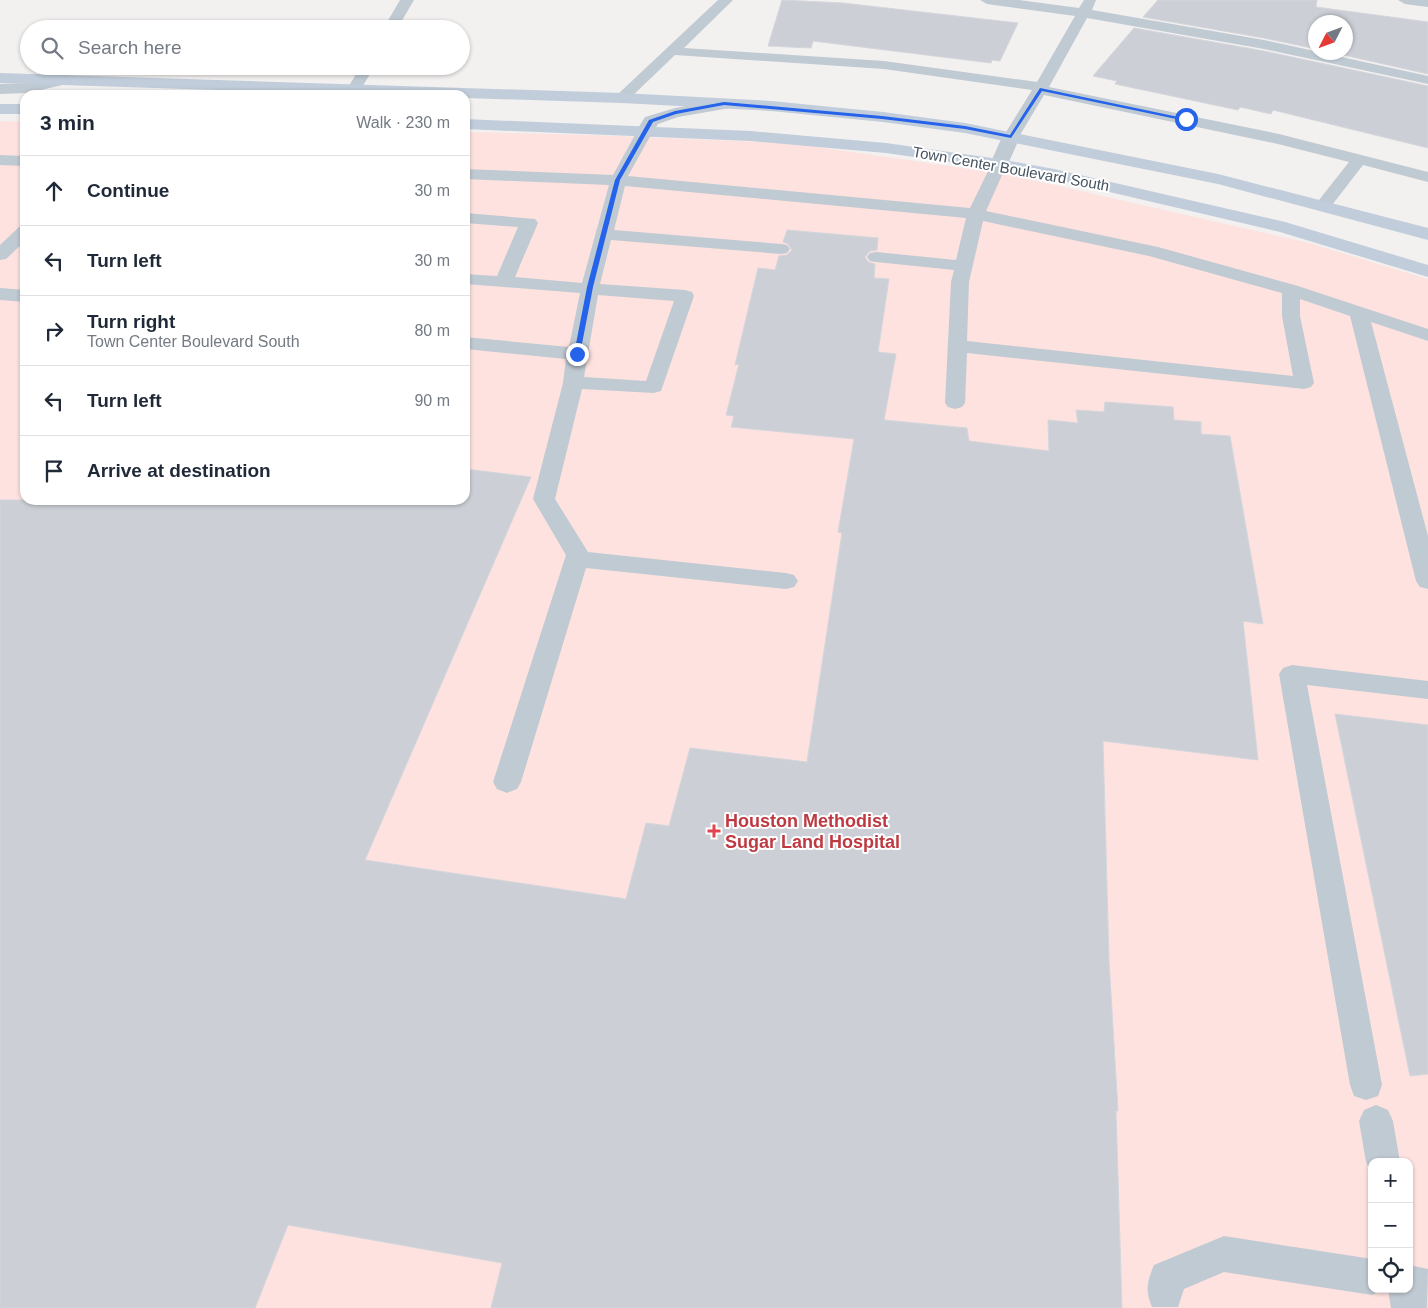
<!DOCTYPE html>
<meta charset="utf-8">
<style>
:root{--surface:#fff;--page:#f2f2f3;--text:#1f2937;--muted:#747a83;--line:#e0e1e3}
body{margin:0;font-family:Arial,sans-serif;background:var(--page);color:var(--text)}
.controls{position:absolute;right:15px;bottom:15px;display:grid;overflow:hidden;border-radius:10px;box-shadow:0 1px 4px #0004}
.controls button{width:45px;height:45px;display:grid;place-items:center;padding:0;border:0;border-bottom:1px solid var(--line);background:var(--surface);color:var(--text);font:25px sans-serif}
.compass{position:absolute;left:1308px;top:15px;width:45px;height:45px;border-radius:50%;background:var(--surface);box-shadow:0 1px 4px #0004;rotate:228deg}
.stop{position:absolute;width:15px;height:15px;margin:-11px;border:4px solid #2563eb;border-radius:50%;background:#fff}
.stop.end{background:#2563eb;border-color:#fff;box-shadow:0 1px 5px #0008}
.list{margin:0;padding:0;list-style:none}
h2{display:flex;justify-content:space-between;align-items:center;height:65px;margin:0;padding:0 20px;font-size:21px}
h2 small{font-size:16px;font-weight:400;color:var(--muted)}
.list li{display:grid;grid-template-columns:32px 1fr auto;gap:15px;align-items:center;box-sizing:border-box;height:70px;padding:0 20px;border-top:1px solid var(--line)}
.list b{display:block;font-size:19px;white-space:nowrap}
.list p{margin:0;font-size:16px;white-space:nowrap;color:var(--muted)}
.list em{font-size:16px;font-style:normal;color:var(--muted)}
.icon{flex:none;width:28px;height:28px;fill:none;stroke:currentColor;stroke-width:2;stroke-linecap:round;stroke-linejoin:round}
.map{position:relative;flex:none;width:1428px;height:1308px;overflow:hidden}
.search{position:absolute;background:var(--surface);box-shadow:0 1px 4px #0004;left:20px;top:20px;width:450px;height:55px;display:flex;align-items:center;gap:12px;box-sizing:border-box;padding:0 18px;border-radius:28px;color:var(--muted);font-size:19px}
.panel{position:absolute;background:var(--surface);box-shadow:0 1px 4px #0004;left:20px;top:90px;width:450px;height:415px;border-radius:15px}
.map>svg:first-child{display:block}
.medical{fill:#fde2df;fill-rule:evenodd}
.building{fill:#cccfd6;stroke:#d4d6dc}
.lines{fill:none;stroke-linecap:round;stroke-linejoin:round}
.lane{fill:#c0cad3;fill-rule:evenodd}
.street{fill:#c0cad3;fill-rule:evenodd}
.secondary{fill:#c1cdda;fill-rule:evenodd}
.route{fill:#2563eb}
.health-dot{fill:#e0444e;stroke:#fff;stroke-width:2}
.labels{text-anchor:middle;stroke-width:4;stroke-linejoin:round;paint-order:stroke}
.far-street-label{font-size:15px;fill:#465360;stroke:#fff}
.health-label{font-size:18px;font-weight:bold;fill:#be3a42;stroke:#fff;text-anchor:start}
</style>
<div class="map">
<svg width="1428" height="1308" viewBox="0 0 1428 1308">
<rect width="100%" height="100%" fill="#f3f0f0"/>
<path class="medical" d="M0,121L25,122V500H465V132L591,135L790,143L1010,175L1309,243L1428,279V1308H0ZM1372,1162H1409V1289H1372Z"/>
<path class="building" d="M782,0L843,3L1018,23L1000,61L992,60L991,63L813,41L811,48L768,46Z
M1158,0H1317L1316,7L1428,22V74L1330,52H1346V22H1316V49L1264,38L1143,17Z
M1134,28L1264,51L1428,86V148L1273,110L1271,114L1240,107L1238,110L1115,84L1117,81L1093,76Z
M787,230L878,238L877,250L870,251L865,257L868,262L875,264L874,278L889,279L878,352L896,354L884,420L967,428L969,441L1049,451L1048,420L1078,423L1076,410L1104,412L1105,402L1173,407L1174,420L1201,422V434L1230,436L1263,624L1243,621L1258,760L1103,741L1109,960L1118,1111H1116L1122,1308H491L502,1263L288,1225L255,1308H0V500H465V469L531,477L365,860L626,899L646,823L669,826L690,748L807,762L842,533L838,532L854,439L731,427L734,416L726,415L739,364L735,365L758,268L775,270L779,256L787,255L792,250L788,244L783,242Z
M1335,714L1428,725V1074L1410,1076Z"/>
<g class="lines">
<path class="lane" d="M400,0H414L397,29H383Z
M718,0H733L684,48L884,61L1037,82L1075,16L987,4L980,0H1019L1079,8L1084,0H1096L1092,10L1264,40L1428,76V84L1264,49L1087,18L1049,87L1279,134L1428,172V182L1363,165L1329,209H1317L1315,205L1349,162L1278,144L1044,95L1017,140H1005L1003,137L1032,90L884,69L675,55L627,101H617L615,98L617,95Z
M1398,0H1428V7L1405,4Z
M361,66H375L359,92H349L347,89Z
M644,128L650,130L652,133L628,176L970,208L993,161H1005L1007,164L986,211L1158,247L1298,286L1428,329V341L1371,322L1428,536V589L1420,587L1416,581L1350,316L1300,299V316L1314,383L1311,387L1304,389L967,353L965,403L962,407L955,409L948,407L945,403L951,282L954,270L876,262L870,261L867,257L870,253L876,252L956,260L966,218L625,186L614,230L781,244L787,245L790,249L787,253L781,254L611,240L600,284L685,290L692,292L694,296L661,391L654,393L582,389L555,499L588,552L786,573L794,575L798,581L794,587L786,589L586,568L521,782L517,789L507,793L497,789L493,782L566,555L533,499L563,383L566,359L465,349V337L569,347L580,293L465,284V274L497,276L518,227L465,223V213L535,219L538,223L515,277L582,283L609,185L465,179V169L613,175L636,133L638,130ZM983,221L1149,256L1282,293V316L1293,376L967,341L969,282ZM598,295L674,301L646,381L584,377Z
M0,155L25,156V166L0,165Z
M25,226V241L6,259L0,260V245L19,227Z
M0,288L25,290V302L0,300Z
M1292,665L1428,681V699L1307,685L1382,1085L1378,1096L1366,1100L1354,1096L1350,1085L1279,674L1283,668Z
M1376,1105L1388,1110L1393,1121L1400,1162H1372V1174L1366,1162L1359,1121L1364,1110Z
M1224,1236L1372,1259V1289H1385L1372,1295L1224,1272L1184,1289L1178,1307H1152C1145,1290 1147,1282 1154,1265Z
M1409,1265L1428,1269L1427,1308H1391L1388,1289H1409Z"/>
<path class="street" d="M65,75L71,77L73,80L71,83L28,93L0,94V84L28,83Z
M724,99L730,100L732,104L730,108L678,117L658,124L650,137L644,138L638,137L635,133L645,117L675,108Z
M1011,132L1017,133L1020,137L1008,164L1005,168L999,169L993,168L990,164L1002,137L1005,133Z"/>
<path class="secondary" d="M0,73L622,93L771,101L883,112L965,123L1218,174L1428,228V240L1218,184L965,133L883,122L771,111L622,103L465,98V95H376L0,83Z
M0,104H25V114H0Z
M465,119L751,131L886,143L999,159L1054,169L1285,222L1428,265V277L1280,232L1054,179L999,169L886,153L751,141L465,129Z"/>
</g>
<path class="route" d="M1040,88L1188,119L1186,121L1042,91L1011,138L965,129L882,119L724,105L676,114L653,122L620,180L593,287L580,354L577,356L574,354L587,287L615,180L649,120L675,111L724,102L882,116L965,126L1010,135Z"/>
<path class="health-dot" d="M711.5 823.5h5v5h5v5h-5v5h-5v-5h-5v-5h5z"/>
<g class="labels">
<g class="far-street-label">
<text transform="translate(1011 169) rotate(10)" y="5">Town Center Boulevard South</text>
</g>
<g class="health-label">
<text x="725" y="827">Houston Methodist<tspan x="725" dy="21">Sugar Land Hospital</tspan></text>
</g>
</g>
</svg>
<div class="controls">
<button>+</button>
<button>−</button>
<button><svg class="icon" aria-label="locate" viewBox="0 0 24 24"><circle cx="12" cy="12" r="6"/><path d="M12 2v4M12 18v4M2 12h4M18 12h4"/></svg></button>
</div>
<svg class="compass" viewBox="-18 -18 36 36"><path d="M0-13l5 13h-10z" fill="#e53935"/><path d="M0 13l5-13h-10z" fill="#747a83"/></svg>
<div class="stop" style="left:1186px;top:119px"></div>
<div class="stop end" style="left:577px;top:354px"></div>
<div class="search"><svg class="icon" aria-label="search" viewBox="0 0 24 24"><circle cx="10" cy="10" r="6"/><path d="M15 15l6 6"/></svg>Search here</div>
<section class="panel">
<h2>3 min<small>Walk · 230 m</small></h2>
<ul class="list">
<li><svg class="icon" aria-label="ahead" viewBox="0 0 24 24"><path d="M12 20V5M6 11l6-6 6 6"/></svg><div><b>Continue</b></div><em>30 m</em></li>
<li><svg class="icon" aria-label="left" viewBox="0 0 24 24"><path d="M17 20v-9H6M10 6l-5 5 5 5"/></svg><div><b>Turn left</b></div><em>30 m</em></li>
<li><svg class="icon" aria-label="right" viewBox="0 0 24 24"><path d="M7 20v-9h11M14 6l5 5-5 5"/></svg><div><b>Turn right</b><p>Town Center Boulevard South</p></div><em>80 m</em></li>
<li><svg class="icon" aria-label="left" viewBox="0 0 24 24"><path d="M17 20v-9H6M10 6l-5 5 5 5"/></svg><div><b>Turn left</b></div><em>90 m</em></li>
<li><svg class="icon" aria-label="arrive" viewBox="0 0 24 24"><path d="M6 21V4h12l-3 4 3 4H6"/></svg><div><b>Arrive at destination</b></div></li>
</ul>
</section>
</div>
